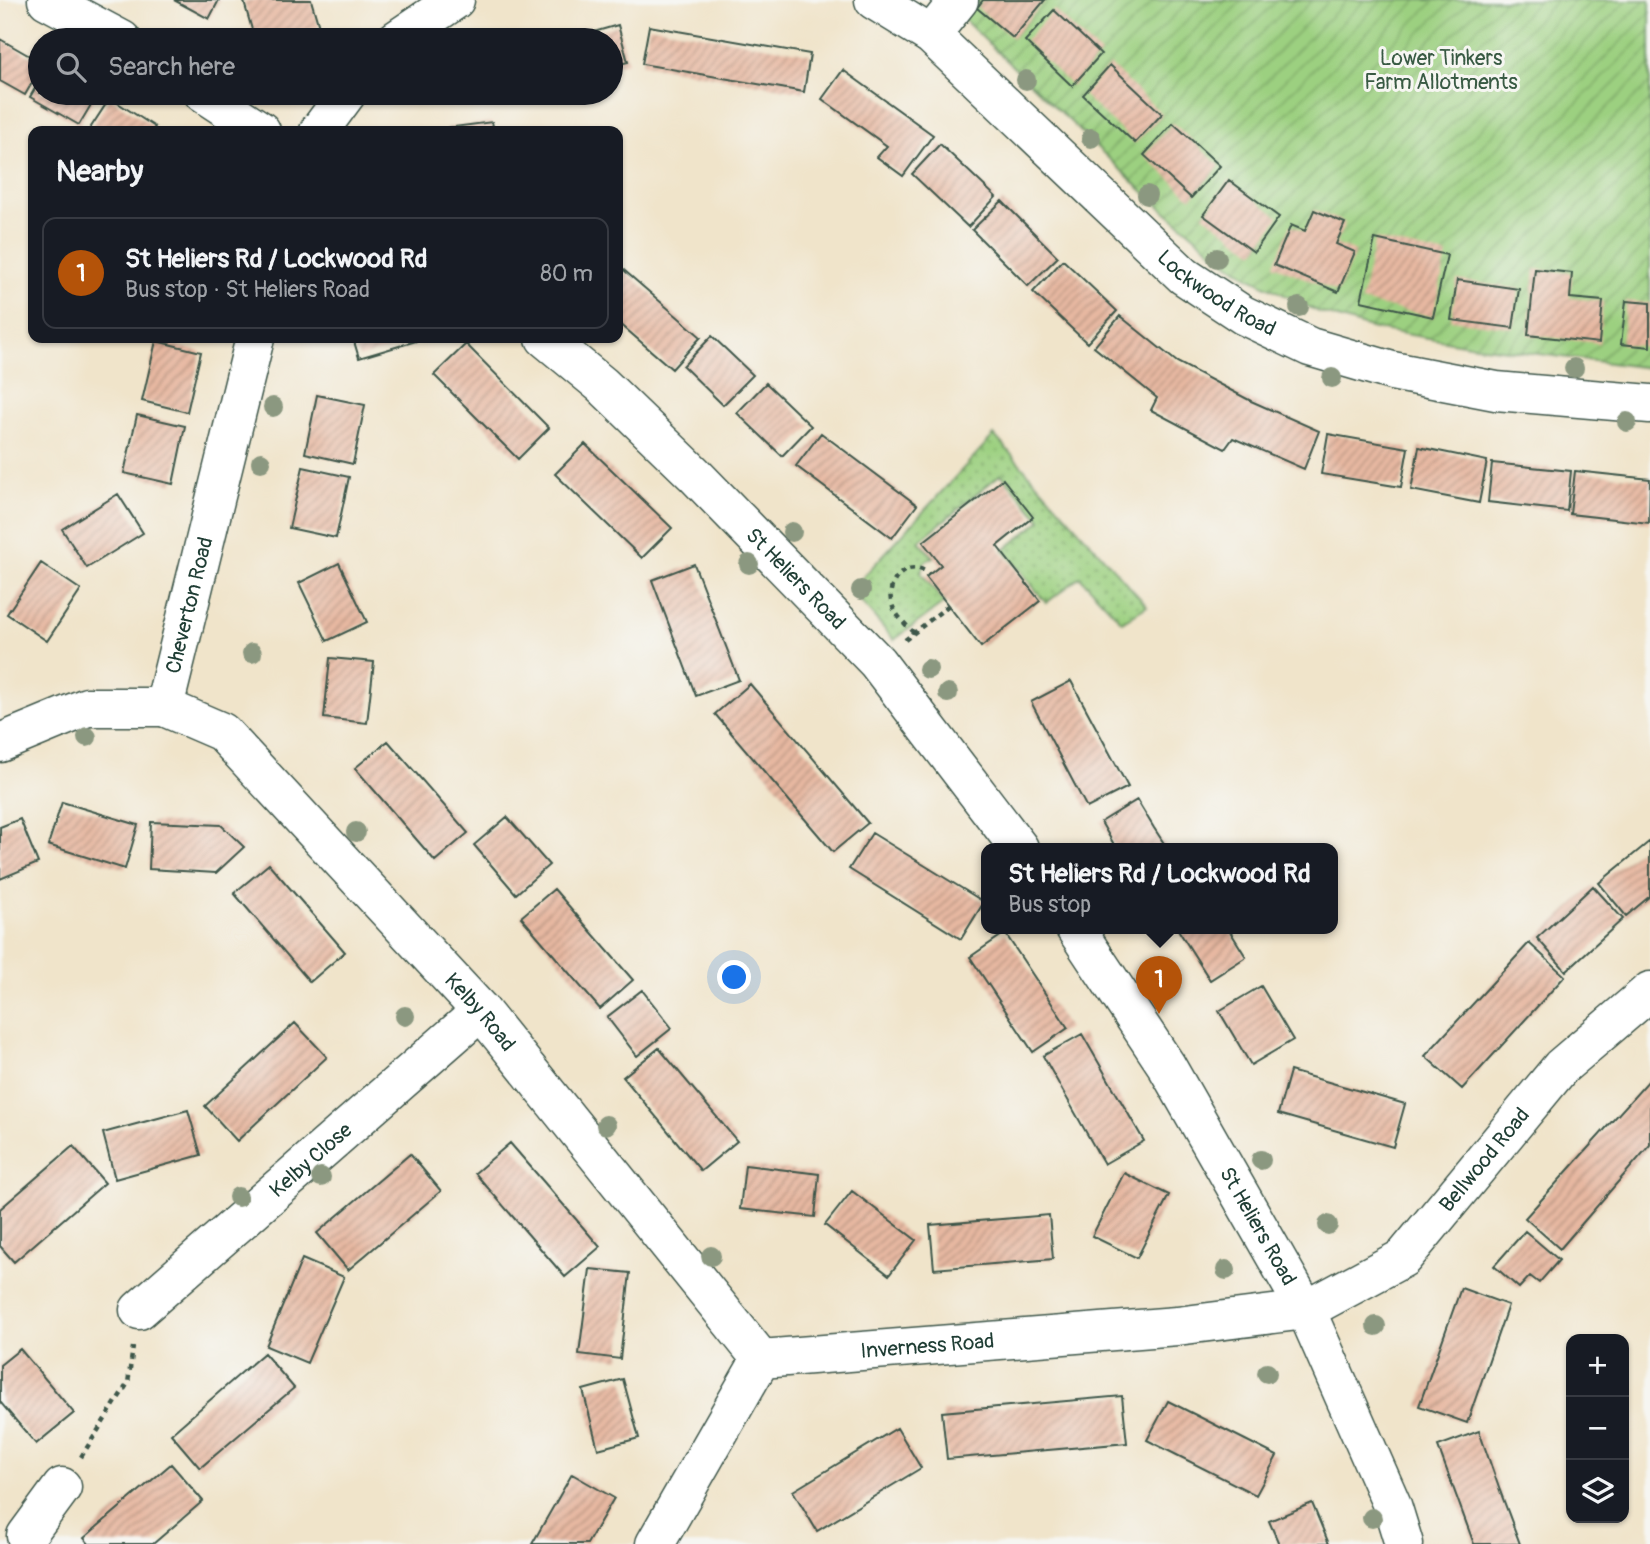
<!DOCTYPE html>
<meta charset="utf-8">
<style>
:root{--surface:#171b24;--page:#242831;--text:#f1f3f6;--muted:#9ea1a6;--line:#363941;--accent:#b45309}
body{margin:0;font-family:Pangolin,sans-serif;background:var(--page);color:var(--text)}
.controls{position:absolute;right:21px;bottom:21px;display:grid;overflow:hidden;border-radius:14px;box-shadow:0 2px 5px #0004}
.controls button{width:63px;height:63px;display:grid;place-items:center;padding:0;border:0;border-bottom:2px solid var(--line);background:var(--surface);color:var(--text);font:35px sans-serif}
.you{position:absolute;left:735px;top:978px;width:24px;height:24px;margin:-18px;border:5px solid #fff;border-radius:50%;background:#1a73e8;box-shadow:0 0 0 10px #1a73e833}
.badge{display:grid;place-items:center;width:46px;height:46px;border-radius:50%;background:var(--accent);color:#fff;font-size:23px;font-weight:700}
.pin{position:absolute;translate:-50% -58px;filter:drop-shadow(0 2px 4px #0008)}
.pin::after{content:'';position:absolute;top:37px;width:24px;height:21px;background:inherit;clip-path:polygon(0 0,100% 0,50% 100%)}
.popup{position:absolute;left:981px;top:843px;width:357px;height:91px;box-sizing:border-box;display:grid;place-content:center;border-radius:14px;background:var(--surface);filter:drop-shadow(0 2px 5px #0005);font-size:23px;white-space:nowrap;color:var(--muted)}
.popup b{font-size:26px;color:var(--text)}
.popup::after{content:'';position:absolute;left:50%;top:100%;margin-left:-14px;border:14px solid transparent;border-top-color:var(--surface)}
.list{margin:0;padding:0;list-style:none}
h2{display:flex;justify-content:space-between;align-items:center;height:91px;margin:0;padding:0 28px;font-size:30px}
h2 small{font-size:23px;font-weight:400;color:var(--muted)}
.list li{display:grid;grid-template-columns:46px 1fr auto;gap:21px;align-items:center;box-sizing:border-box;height:112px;margin:0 14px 14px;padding:0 14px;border:2px solid var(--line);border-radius:14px}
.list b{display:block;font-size:26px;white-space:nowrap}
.list p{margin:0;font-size:23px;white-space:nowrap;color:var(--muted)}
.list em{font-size:23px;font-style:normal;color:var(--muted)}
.icon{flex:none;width:38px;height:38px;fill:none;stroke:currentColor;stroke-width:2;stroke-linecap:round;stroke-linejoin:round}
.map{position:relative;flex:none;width:1650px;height:1544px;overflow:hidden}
.search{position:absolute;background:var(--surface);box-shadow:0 2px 5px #0004;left:28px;top:28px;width:595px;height:77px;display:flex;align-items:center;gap:18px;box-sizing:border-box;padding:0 24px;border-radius:38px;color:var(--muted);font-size:26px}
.panel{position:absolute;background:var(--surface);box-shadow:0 2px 5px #0004;left:28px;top:126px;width:595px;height:217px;border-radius:14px}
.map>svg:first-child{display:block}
.grass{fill:url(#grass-dots);stroke:#5e865a;stroke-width:2}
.garden{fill:url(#garden-furrows);stroke:#5e865a;stroke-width:2}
.building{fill:url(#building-hatch)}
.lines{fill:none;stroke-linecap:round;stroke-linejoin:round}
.minor-casing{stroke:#3e564a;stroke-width:41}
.path{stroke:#3e564a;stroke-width:4.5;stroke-dasharray:5 5;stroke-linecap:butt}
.minor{stroke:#fff;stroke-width:38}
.tree{fill:#8b9880}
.labels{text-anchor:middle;stroke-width:6;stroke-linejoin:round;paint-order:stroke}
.park-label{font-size:21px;fill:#385a43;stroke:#f6f6f2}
.street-label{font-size:21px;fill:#1f3d34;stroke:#f6f6f2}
</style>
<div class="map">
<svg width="1650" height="1544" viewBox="0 0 1650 1544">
<defs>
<pattern id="grass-dots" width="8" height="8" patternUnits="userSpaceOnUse" patternTransform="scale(1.75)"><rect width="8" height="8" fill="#9cd080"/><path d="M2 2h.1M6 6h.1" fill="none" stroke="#7faa6a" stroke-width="1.8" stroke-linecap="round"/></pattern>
<pattern id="garden-furrows" width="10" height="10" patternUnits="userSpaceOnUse" patternTransform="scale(1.75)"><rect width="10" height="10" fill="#9cd080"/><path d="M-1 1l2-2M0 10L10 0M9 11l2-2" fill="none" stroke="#7faa6a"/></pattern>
<pattern id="building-hatch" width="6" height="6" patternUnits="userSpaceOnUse" patternTransform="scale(1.75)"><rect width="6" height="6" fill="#e7b8a1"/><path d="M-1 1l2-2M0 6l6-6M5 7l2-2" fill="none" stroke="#bb9784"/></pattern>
</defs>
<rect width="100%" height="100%" fill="#f6f6f2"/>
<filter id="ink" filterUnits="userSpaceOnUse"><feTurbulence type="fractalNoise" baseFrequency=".0143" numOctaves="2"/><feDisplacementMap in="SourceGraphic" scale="14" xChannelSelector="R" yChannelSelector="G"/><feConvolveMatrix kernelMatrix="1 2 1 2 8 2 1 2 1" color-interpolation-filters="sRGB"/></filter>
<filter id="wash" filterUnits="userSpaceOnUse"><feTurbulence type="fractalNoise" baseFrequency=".00686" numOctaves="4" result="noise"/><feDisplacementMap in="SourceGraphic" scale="28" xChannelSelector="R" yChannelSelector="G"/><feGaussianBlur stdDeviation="1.57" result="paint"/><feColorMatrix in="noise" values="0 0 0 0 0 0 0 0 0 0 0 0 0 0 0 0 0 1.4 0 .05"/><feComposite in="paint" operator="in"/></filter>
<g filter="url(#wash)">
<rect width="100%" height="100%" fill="#f0e4ca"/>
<path class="grass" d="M994,435L1147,606L1122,622L1080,577L1046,603L1004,550L1041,520L1001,474L919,541L933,557L925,562L921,573L944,603L894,640L851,590Z"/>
<path class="garden" d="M973,0H1650V368L1475,346L1370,328L1319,312L1250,278L1217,255L1150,198L960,16Z"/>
<g id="blocks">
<path class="building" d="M174,0H219L209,19Z
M252,0H311L319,27L274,40H255L244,2Z
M983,0H1045L1013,38L977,8Z
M1054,10L1101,54L1072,86L1025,41Z
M618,25L628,62L611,66V40H566Z
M649,26L810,54L804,92L642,64Z
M0,39L40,62V69L25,95L0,81Z
M1110,65L1162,114L1135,143L1083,95Z
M843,70L933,135L903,176L877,157L887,146L822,99Z
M40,80V93H98L79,125L30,97Z
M110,98L155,127L152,131L89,130Z
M492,122L494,131H447L446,128Z
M1173,123L1220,166L1191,198L1144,155Z
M940,144L996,197L968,227L912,174Z
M1229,180L1279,217L1254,252L1203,215Z
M1002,201L1058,257L1028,286L972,230Z
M1314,210L1345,223L1336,244L1355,252L1338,292L1274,265L1291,225L1305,231Z
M1375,239L1447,255L1433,317L1361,301Z
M1063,260L1117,311L1087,343L1033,292Z
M618,265L701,337L672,369L618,322Z
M1535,269L1572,273L1570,298L1603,301L1599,343L1528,335Z
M1457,280L1519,289L1513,328L1451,320Z
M1626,301L1650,303V347L1621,344Z
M1120,316L1177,362L1251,401L1319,431L1304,469L1233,438L1225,449L1151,410L1157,398L1094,347Z
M712,336L753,375L723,405L683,366Z
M353,338H415L416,341L359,358Z
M156,341L201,352L187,412L142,401Z
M466,344L549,428L518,459L434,375Z
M766,383L811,426L782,456L737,413Z
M317,395L365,405L353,464L305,453Z
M137,415L185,426L173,484L124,473Z
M821,433L917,505L892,538L796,466Z
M1328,434L1408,448L1401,487L1321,474Z
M585,444L672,528L642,558L555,474Z
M1419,447L1487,461L1479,503L1411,490Z
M1492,463L1571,471L1567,511L1488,502Z
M303,467L349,477L336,538L289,528Z
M1575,471L1650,479L1649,523L1570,514Z
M1003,479L1033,517L997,546L1040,601L981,647L926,577L941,565L923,542Z
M118,494L143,533L87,568L62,529Z
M41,563L81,590L47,641L7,614Z
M339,563L367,622L327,641L299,583Z
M694,564L739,680L696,696L652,580Z
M330,658L374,662L367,723L324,718Z
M1071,681L1128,787L1087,808L1031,702Z
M750,684L868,823L833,852L715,714Z
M388,741L468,833L435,861L355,768Z
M1137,800L1154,828L1167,848H1116L1101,822Z
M62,802L138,825L125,869L48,845Z
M507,817L549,865L516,894L474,845Z
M20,819L38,863L0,879V827Z
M151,822L221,825L244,847L216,873L149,869Z
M872,833L984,902L961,939L849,869Z
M1650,841V896L1626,916L1599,883Z
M269,864L345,952L310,982L234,893Z
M1593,886L1623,919L1566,971L1537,938Z
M554,889L633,980L600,1009L521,917Z
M1177,928H1228L1246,957L1210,980Z
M1005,933L1068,1028L1033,1052L970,957Z
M1529,943L1565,976L1462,1089L1425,1056Z
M1261,986L1293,1040L1251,1065L1219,1011Z
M642,990L672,1028L637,1056L607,1017Z
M295,1023L327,1057L237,1141L205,1106Z
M1082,1034L1144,1141L1104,1164L1043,1056Z
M659,1048L737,1141L701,1171L623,1077Z
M1290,1071L1405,1104L1393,1147L1278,1114Z
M1650,1079V1145L1560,1249L1525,1218Z
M188,1110L201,1155L115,1179L103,1133Z
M510,1143L600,1247L565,1277L475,1173Z
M73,1146L105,1183L14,1262L0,1246V1209Z
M410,1154L441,1191L348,1270L317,1233Z
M745,1165L819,1174L815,1217L740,1209Z
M1124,1173L1169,1195L1137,1258L1092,1236Z
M852,1191L916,1240L889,1275L825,1225Z
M1049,1215L1053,1259L934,1269L930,1225Z
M1525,1231L1559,1260L1539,1283L1530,1276L1519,1288L1494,1266Z
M302,1259L344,1277L307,1363L266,1346Z
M590,1269L630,1273L620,1359L579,1354Z
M1461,1288L1508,1305L1467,1423L1419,1406Z
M20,1349L74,1413L36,1444L0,1402V1365Z
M264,1353L294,1388L200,1468L171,1434Z
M623,1379L639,1438L598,1449L583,1390Z
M1122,1396L1127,1443L947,1459L942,1412Z
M1168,1401L1277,1456L1256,1495L1147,1440Z
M897,1428L921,1468L817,1531L793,1491Z
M1479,1431L1499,1488L1520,1544H1474L1438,1446Z
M171,1464L203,1501L153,1544H89L84,1538Z
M572,1474L614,1498L587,1544H532Z
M1312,1503L1329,1544H1279L1269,1521Z"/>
</g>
</g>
<g filter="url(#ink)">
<use href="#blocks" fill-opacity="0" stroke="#3e564a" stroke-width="2"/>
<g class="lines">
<defs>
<g id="minor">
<path d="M47,0L122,40"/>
<path id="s1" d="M874,0L931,35L1184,276L1243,315L1310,347L1392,371L1496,391L1650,404"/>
<path d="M931,35L959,0"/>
<path d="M396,40L455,0"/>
<path d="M203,93L261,131"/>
<path d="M319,131L347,93"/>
<path id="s2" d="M545,338L602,385L694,474L877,662L1019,848"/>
<path id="s3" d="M164,707L222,732L481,1011L761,1359"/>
<path id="s4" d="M0,743L87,707H164L255,338"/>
<path id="s5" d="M1075,928L1166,1065L1306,1310L1392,1505L1404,1544"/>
<path id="s6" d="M139,1310L481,1011"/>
<path d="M26,1536L62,1487"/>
<path id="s7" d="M655,1544L761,1359L1177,1326L1306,1310L1403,1258L1561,1067L1650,991"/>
</g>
</defs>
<use href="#minor" class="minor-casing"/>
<path class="path" d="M914,633C905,624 894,614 891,601C887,578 910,558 929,574
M905,640L949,605
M81,1457L128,1383L133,1347"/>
<use href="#minor" class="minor"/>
</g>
<g class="tree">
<circle cx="1026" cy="80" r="10"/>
<circle cx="1091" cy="138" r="10"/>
<circle cx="1147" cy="195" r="10"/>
<circle cx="1217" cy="258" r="10"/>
<circle cx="1299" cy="307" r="10"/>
<circle cx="1574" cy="368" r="10"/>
<circle cx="1332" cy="378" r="10"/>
<circle cx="273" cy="407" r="10"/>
<circle cx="1627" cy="422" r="10"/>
<circle cx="261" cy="462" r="10"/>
<circle cx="792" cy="532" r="10"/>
<circle cx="749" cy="564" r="10"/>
<circle cx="861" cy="590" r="10"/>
<circle cx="252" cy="653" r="10"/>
<circle cx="928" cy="669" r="10"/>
<circle cx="948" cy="693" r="10"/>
<circle cx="87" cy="737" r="10"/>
<circle cx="356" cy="832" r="10"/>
<circle cx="405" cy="1016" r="10"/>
<circle cx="606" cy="1125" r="10"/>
<circle cx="1261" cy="1160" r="10"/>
<circle cx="321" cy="1177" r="10"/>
<circle cx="238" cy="1197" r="10"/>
<circle cx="1328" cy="1225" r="10"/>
<circle cx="711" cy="1256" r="10"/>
<circle cx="1226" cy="1270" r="10"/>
<circle cx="1376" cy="1326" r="10"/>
<circle cx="1267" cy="1373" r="10"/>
<circle cx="1372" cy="1518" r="10"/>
</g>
</g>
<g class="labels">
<g class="park-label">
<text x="1441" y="65">Lower Tinkers<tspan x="1441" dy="24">Farm Allotments</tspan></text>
</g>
<g class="street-label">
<text dy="7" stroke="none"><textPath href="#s1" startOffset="453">Lockwood Road</textPath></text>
<text dy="7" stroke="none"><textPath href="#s2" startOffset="348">St Heliers Road</textPath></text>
<text dy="7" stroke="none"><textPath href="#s4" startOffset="276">Cheverton Road</textPath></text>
<text dy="7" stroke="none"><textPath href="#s3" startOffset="444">Kelby Road</textPath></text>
<text dy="7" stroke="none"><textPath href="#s7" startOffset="998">Bellwood Road</textPath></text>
<text dy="7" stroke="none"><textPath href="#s6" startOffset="228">Kelby Close</textPath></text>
<text dy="7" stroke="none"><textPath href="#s5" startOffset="350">St Heliers Road</textPath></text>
<text dy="7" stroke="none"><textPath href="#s7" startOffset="380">Inverness Road</textPath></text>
</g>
</g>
</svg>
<div class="controls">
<button>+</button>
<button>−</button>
<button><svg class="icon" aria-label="layers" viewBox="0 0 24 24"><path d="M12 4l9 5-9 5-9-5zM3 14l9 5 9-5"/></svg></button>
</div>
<div class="you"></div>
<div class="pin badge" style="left:1159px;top:1014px">1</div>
<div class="popup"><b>St Heliers Rd / Lockwood Rd</b>Bus stop</div>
<div class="search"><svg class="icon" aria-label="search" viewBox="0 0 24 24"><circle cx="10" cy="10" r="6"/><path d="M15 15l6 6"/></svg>Search here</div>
<section class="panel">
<h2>Nearby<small></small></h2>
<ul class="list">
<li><span class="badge">1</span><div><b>St Heliers Rd / Lockwood Rd</b><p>Bus stop · St Heliers Road</p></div><em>80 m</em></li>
</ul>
</section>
</div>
